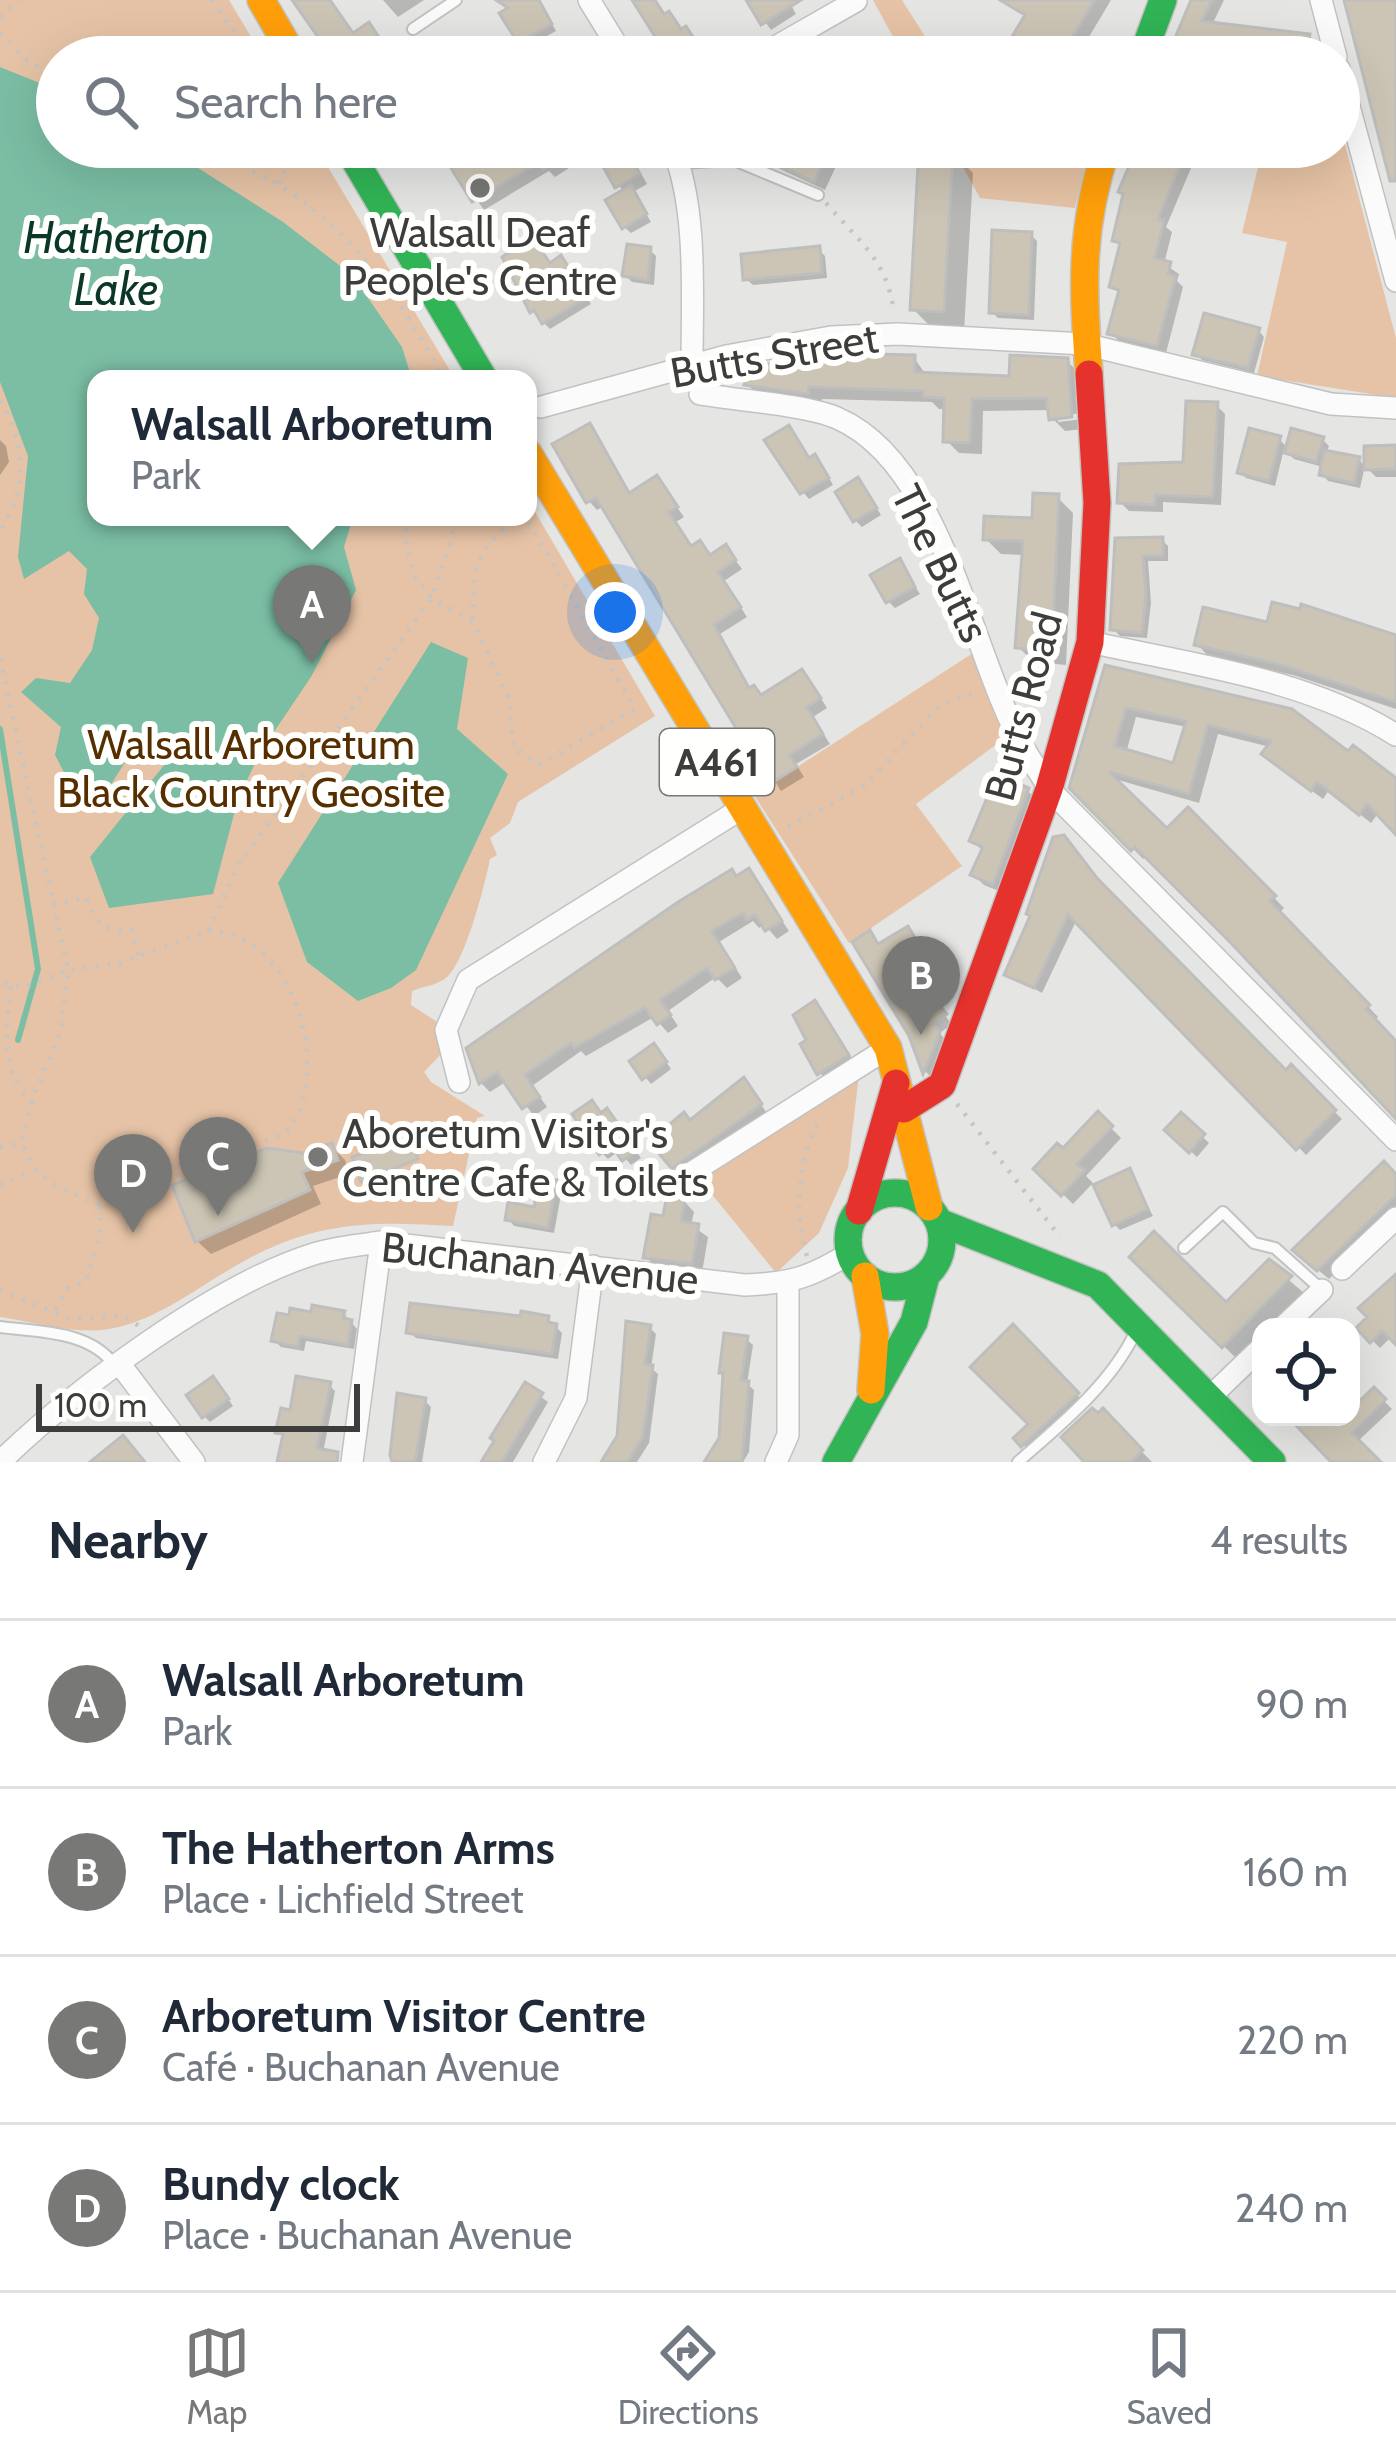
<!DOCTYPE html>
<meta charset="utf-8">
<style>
:root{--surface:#fff;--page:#f2f2f3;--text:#1f2937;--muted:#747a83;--line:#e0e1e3;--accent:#787877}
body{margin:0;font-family:Cabin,sans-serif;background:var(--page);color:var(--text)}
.controls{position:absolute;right:36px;bottom:36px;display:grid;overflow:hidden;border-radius:24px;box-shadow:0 12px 48px #0002}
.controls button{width:108px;height:108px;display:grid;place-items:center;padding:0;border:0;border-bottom:3px solid var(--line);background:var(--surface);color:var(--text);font:60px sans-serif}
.scale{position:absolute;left:36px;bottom:30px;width:324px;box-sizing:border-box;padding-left:12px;border:6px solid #3d3d3c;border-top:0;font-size:33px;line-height:42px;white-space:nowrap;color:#3d3d3c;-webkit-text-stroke:9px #fffffe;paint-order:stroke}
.you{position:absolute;left:615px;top:612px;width:42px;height:42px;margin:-30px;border:9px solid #fff;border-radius:50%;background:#1a73e8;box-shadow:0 0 0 18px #1a73e833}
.badge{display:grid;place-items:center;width:78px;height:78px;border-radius:50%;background:var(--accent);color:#fff;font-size:39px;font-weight:700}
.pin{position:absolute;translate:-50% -99px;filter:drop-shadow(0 3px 6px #0008)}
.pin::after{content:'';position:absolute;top:63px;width:42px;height:36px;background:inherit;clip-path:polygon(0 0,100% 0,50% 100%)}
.popup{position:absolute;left:87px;top:370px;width:450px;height:156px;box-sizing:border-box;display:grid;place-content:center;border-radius:24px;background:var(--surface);filter:drop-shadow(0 3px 9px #0005);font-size:39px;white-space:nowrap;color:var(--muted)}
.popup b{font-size:45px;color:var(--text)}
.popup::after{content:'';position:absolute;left:50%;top:100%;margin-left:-24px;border:24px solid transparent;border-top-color:var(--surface)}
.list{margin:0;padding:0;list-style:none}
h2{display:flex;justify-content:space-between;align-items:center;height:156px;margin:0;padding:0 48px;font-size:51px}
h2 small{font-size:39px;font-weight:400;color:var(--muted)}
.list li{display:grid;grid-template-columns:78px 1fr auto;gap:36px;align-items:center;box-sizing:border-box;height:168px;padding:0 48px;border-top:3px solid var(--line)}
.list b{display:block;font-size:45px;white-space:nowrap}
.list p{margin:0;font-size:39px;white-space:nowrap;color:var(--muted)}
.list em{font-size:39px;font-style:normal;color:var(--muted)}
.icon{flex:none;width:66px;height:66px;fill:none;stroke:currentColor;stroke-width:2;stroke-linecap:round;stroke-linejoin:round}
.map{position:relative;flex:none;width:1396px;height:1462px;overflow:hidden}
.search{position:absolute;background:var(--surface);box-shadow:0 12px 48px #0002;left:36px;right:36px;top:36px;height:132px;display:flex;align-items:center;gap:30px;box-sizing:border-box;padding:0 42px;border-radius:66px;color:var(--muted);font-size:45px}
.sheet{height:828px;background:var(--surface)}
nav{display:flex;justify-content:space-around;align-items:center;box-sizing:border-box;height:168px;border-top:3px solid var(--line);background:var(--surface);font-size:33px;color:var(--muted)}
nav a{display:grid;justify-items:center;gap:6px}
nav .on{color:var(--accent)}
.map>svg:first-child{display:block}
.green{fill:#e6c3a6}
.water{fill:#7bbea4}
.shadow{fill:#0003;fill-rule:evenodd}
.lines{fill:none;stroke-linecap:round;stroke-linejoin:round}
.stream{stroke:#7bbea4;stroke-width:6}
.building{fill:#ccc5b5;stroke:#bfbebe;stroke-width:3;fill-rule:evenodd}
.lane-casing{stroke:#c2c2c1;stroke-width:14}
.street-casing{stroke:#c2c2c1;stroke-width:24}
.fast-casing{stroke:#c2c2c1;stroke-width:30}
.slow-casing{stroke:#c2c2c1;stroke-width:30}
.jam-casing{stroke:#c2c2c1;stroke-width:30}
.path{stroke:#c5c5c4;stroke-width:4.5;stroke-dasharray:3 9;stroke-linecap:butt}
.lane{stroke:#fbfbfb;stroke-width:10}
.street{stroke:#fbfbfb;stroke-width:21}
.fast{stroke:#30b455;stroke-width:27}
.slow{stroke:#ff9f0a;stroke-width:27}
.jam{stroke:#e5322d;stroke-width:27}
.poi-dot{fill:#787877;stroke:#fffffe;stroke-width:4.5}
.labels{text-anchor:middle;stroke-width:12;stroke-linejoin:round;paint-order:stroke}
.shield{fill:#fffffe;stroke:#777776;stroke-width:3}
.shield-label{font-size:39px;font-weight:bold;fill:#3d3d3c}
.poi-label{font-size:42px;fill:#3d3d3c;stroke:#fffffe}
.street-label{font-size:42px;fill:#3d3d3c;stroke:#fffffe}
.park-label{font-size:42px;fill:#572e00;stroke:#fffffe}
.water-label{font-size:45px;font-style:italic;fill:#0b3728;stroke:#fffffe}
</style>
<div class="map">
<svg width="1396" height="1462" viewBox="0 0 1396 1462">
<rect width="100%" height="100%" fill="#e5e5e4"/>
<path class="green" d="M0,0H229L263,57H57V147H316L455,379H96V517H528V500L655,716L518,802L510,823L490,838L497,855L490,859C485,885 465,962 447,977C438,985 425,986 412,991L411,1005L442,1025L443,1052L424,1072L431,1082L485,1116L477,1118L453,1226C375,1221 318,1221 248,1259C204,1282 159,1321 109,1329C75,1335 34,1322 0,1317Z
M873,0H902L938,57H904Z
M1339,122L1396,338V398L1257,376L1287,242L1242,233L1263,147H1339Z
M952,147H994L1017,166C1033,163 1050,163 1058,147H1090L1075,208L980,198Z
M973,653L1009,735L916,804L962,866L849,943L754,795Z
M860,1066L848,1168L819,1233L776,1273L697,1176Z"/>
<path class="water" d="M0,67L57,90V147H165L283,222L352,275L402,347L412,379H96V517H353L344,547L356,590L311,677L261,751L238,799L213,894L109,908L90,857L165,764L146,729L110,786L66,776L55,755L61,727L21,692L36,678L70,683L92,650L99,618L84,594L87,569L69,551L24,579L18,557L28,456L0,382Z
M431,642L468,658L457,729L508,774L416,970L391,988L358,1001L307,962L278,883Z"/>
<path class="shadow" d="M383,0H424L398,17Z
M525,0H539L556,31L527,47L521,41Z
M749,0H788L796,14L771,30Z
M1018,0H1111L1077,57L1021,55L1011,44L1027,18L1014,6Z
M1195,0H1224L1212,25L1308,37L1317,45L1316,57H1170Z
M441,147H637L629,152L647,184L633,192L651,222L631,233L624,227V193L597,150L555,177L549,171L484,210Z
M749,147H845L825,190L759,159Z
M1140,147H1200L1166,227L1172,232L1164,264L1179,274L1177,281L1183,287L1166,353L1120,342L1111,333L1121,295L1112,286L1122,247L1116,240Z
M952,152L973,173L964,332L935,331L913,309Z
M1031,235L1037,241L1034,320L998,318L992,312Z
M818,249L825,256L827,278L753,285L746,279Z
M650,250L656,256L654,285L632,282L625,275Z
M567,265L591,304L550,329L532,311L551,266Z
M1258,330L1264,337L1254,373L1202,360L1196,354Z
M914,358L927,376L1012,379L1067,361L1080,374L1082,413L1058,416V422L1083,419V429L1065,431L1052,418L1051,410L983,411L982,454L959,453L946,440L947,409H939L932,402L822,399L820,406L760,397L747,384Z
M1216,405L1225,414L1221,505L1163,502V512L1129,511L1120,502L1185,465Z
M589,426L632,495L657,479L684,517L676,522L693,549L711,558L726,548L742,569L724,581L747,617L720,634L751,690L762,697L810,681L827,708L813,717L830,744L796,764L804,777L781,791L604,506L597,510L589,501Z
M1279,439L1288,448L1322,439L1329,446L1326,453L1359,460L1365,466L1360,488L1328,481L1322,474L1323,467L1294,459L1284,449L1275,486L1246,478L1240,472Z
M0,440L6,446L9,462L0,475Z
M1396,448V477H1376L1367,468Z
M810,460L821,464L833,485L809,499L803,492Z
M864,488L881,515L862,527L855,520Z
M1057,497L1073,513L1066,665L1034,662L1018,647L1025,555L1001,554L986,539L1035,521Z
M1162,540L1168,546V561H1148L1151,603L1147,638L1120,636L1113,629L1118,541Z
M899,562L920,594L895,608L889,602Z
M1302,612L1396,638V709L1293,675L1209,657L1197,644L1269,626Z
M1107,668L1349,755L1396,782V832L1379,812L1371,823L1329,790L1323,799L1275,764L1270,747L1218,734L1199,803L1111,778L1167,832L1188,811L1284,908L1279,913L1378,1017L1374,1021L1396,1045V1114L1147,855L1143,859L1073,787ZM1136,717L1187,727L1175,767L1126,753Z
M1027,790L1037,801L1004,893L984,885L974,875L984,852L972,841Z
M749,872L789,931L777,939L764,924L759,928L753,921L719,942L742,978L727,988L716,977L668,1011L678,1026L668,1033L654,1017L586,1056L581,1051L532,1086L547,1107L534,1116L507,1081L490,1092L481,1083L470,1049Z
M1104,889L1286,1074L1291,1069L1342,1119L1306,1155L1077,919L1042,993L1008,974L1033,917Z
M907,930L931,964L902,982L921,1014L935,1004L952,1024L940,1033L947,1043L932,1078L926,1072L870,934L880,946Z
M815,1004L857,1066L830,1083L820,1073L810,1040Z
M660,1053L671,1069L651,1084L633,1062Z
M750,1087L766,1112L680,1173L674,1167Z
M1098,1115L1121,1138L1086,1176L1093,1183L1073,1204L1037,1169L1063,1153Z
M602,1116L613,1119L641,1158L631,1165L619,1151L608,1159L602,1153Z
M1181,1116L1209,1143L1197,1157L1168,1130Z
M331,1146L345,1160L349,1174L313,1186L321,1204L211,1254L197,1241L303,1156Z
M1129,1172L1153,1216L1120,1230L1114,1224Z
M1396,1178V1215L1329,1279L1306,1260Z
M555,1183L562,1189L554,1233L514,1226L508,1219L537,1210Z
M684,1201L694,1212L691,1225L708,1237L702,1273L656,1267L646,1257L665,1220Z
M1133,1257L1226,1306L1269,1263L1304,1293L1270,1327H1261V1336L1238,1360Z
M1396,1276V1341L1392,1336L1380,1348L1360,1328L1371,1317Z
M343,1313L357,1329L354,1349L306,1341L304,1351L281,1347L274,1340Z
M547,1318L562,1333L558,1359L416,1338L409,1332Z
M650,1328L656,1334L651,1368L658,1374L649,1443L637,1462H603L620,1437Z
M1013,1328L1087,1405L1033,1455L1017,1438L1032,1424Z
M746,1339L753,1345L747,1384L754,1390L749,1452L743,1462H707L722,1438Z
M329,1385L335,1391L323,1453L327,1462H282L286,1438L279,1432L292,1414Z
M219,1386L233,1406L210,1422L204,1416Z
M526,1386L548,1402L513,1462H485Z
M1374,1391L1392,1409L1357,1442L1377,1462H1335L1291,1417H1351Z
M425,1401L431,1407L422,1462H395Z
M1103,1412L1152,1462H1090L1065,1437Z"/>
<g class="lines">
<path class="stream" d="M0,729L38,969L18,1040"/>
</g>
<path class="building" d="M292,0H330L353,33L369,22L392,57H332Z
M496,0H539L552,24L518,43L499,13L508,8Z
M632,0H655L664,14L669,11L681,29L686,26L706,57H668Z
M746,0H801L761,25Z
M1000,0H1095L1060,57H1028L1007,45L1025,15Z
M1191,0H1212L1202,21L1310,34L1307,57H1167Z
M1344,0H1396V181H1390Z
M438,147H578L543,169L539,162L472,202Z
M592,147H625L640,174L615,188Z
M740,147H831L814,182Z
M919,147L953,149L944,312L910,310Z
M1137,147H1188L1158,219L1164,220L1155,258L1171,262L1168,274L1176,276L1157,346L1107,334L1119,290L1109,287L1120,243L1112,241L1123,194L1118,192Z
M631,185L647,214L622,229L605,200Z
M992,230L1032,232L1029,315L989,313Z
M532,237L550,263L561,255L587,297L542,324L534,310L530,313L502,257Z
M627,244L651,247L648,280L622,276Z
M820,246L822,273L743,280L741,254Z
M1204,313L1260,328L1248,368L1192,355Z
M828,353L915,355V372L1009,376L1010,355L1068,358L1072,417L1049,420L1046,398L972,399L970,443L943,442L944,398L923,397V391L809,387L808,394L744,385L749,367Z
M1186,401L1218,402L1213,497L1155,495V505L1117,503L1119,464L1183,462Z
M590,423L629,493L657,475L678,507L669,512L691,546L700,540L710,555L726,544L736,560L718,572L741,607L714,625L749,688L754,685L761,695L802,669L821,698L807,707L823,734L790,755L797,767L770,784L596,498L586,503L552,444Z
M789,425L809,458L815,454L829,478L800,494L764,440Z
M1249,428L1281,436L1269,481L1237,473Z
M1291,428L1324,437L1316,462L1284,453Z
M1396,445V469L1364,470V446Z
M1324,450L1360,457L1354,483L1319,475Z
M858,477L877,508L853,522L835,492Z
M1033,493L1059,494L1052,651L1015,648L1023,541L983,540L984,516L1032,518Z
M1163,537V556H1143L1146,595L1142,633L1110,630L1115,538Z
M900,558L915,587L886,603L870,575Z
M1272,602L1300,609L1301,604L1396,635V702L1278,664L1194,645L1203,607L1267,622Z
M1105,665L1292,709L1348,751L1353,745L1396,778V835L1367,804L1359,815L1317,782L1311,791L1261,754L1271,741L1208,725L1189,794L1109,772L1167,828L1188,807L1276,896L1270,901L1370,1005L1366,1009L1396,1041V1119L1229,941L1135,847L1131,851L1069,788ZM1126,708L1186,721L1173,763L1115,746Z
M997,774L1029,788L993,885L970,875L983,847L969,841Z
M1064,835L1097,878L1286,1070L1291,1064L1336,1110L1296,1150L1068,915L1034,988L1004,975L1030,916L1026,914L1053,837Z
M749,868L782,921L765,931L755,915L747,920L743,913L712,931L735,968L715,980L707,968L660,1000L671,1015L657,1025L645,1008L574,1048L571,1043L525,1075L540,1097L522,1109L497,1072L479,1084L466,1048L678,902L732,869L736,876Z
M908,926L925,955L896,973L920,1011L935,1001L947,1014L934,1024L940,1032L923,1074L909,1036L852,942L870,930L878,944Z
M815,1000L849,1055L817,1075L800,1044L806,1040L793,1015Z
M654,1043L667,1062L642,1080L629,1061Z
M744,1077L762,1104L672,1169L649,1142L684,1112L690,1120Z
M592,1100L601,1113L607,1108L637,1151L622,1161L612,1146L599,1155L572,1114Z
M1098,1111L1113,1126L1077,1164L1085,1170L1061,1196L1033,1169L1057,1143L1063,1148Z
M1181,1112L1205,1134L1189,1153L1164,1130Z
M410,1138L418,1159L361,1182L352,1157Z
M332,1143L338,1160L302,1172L310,1190L195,1242L172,1185L267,1148L303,1153Z
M1384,1161L1396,1174V1195L1317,1271L1292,1250Z
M1130,1168L1148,1209L1112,1226L1093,1185Z
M539,1177L557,1180L548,1228L505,1220L508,1202L534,1207Z
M667,1195L685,1198L681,1221L699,1224L692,1264L643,1258L651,1214L663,1216Z
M1154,1231L1226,1302L1269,1259L1292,1276L1222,1348L1129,1257Z
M1396,1274V1345L1382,1331L1370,1343L1356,1328L1367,1317L1358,1308Z
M410,1303L520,1316L521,1311L549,1316L548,1322L557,1324L552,1354L406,1333Z
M312,1305L345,1311L343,1318L352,1320L348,1345L300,1336L298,1347L271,1341L277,1313L289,1315L290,1308L311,1312Z
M626,1321L651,1325L645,1364L653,1365L643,1436L628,1462H601L617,1436Z
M1013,1324L1079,1393L1021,1447L1013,1438L1028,1424L970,1367Z
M724,1333L748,1336L741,1380L749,1381L742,1462H704L719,1438L723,1373H719Z
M213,1376L229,1399L202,1418L186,1395Z
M296,1376L331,1382L317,1448L338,1452L337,1462H277L283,1434L275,1433L281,1408L290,1410Z
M525,1382L543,1393L502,1462H481L494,1441L490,1438Z
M1374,1387L1386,1399L1352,1433L1381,1462H1331L1288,1417H1351V1409Z
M397,1393L426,1398L415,1462H392L390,1455Z
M1092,1408L1098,1413L1103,1408L1143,1450L1131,1462H1084L1061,1437Z
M123,1435L145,1462H90Z"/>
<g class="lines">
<defs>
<path id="lane" d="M413,29L456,0
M593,57L616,44
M679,163L734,160L818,195
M1184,1248L1223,1212L1254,1243L1275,1248L1322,1290
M0,1327C40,1332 91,1331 115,1366
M1018,1462C1061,1424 1110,1385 1135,1333"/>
<path id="street" d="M589,0L624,57
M1321,0L1336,57
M758,57L856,1
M1339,69L1396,281
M672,147C698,206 692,300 692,364
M700,394C735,400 808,405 837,418C944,464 971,657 1025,750C1032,763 1042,775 1049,789L1396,1140
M541,407L726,356L831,337L898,334L1084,344L1331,404L1396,408
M1090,642C1193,665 1305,678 1396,735
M459,1082L446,1030L468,980L744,807
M683,1178L888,1048
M1342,1269L1396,1218
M1283,1327L1322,1290
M119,1363L194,1462
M1209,1398L1261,1348
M0,1462C75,1389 217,1283 317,1253C338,1247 359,1245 381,1242L745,1285C791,1283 810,1278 850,1253
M352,1462L381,1242
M544,1462L576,1398L593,1266
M776,1462L788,1435V1283"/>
<path id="fast" d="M1142,57L1163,0
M347,147L484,379
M848 1240a47 47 0 1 1 94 0a47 47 0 1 1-94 0Z
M939,1222L1098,1285L1272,1462
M836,1462L914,1322L926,1276"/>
<path id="slow" d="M261,0L294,57
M1089,374C1083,289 1079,229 1107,147
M528,453L888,1048L929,1207
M865,1276L875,1334L871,1390"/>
<path id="jam" d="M904,1109L942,1085L1049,789L1090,642L1097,503L1089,374
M859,1211L896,1083"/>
</defs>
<use href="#lane" class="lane-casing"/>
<use href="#street" class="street-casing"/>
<use href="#fast" class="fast-casing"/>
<use href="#slow" class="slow-casing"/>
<use href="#jam" class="jam-casing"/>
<path class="path" d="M212,0L250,57
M0,17L19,0
M0,33L28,61L57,77
M211,147C233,165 260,172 284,188C358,239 403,299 443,379
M279,184L296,147
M826,203C860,243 886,258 894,312
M0,401C27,445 28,488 0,532
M405,517L407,547L414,575L432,598L473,622L510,700L513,747L538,765L635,709L526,517
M473,619C473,565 476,550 519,517
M0,658L68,970L25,987L0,983
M788,827L864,786L940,705L975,692
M53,905L86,897C93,921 107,934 132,930L138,956
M209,930L238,866L432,598L458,517
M208,931C295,931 335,1073 286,1133L100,1205C58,1186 42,1186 21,1143L35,1092L60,1033L68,970L121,963Z
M11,987C6,1031 0,1071 32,1103
M957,1104L1060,1237
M0,1147L21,1143
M0,1185L34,1171
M807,1256C793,1214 799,1154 821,1116
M0,1290L69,1319L124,1316L139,1326
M56,1310L67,1288L86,1282L101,1229L100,1205"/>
<use href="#lane" class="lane"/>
<use href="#street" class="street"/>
<use href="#fast" class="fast"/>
<use href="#slow" class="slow"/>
<use href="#jam" class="jam"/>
</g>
<g class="poi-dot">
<circle cx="480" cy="188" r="12"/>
<circle cx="318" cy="1157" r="12"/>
</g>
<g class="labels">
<rect class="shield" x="660" y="729" width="114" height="66" rx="9"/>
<g class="shield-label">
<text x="717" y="776">A461</text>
</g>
<g class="poi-label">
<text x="480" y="247">Walsall Deaf<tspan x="480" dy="48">People's Centre</tspan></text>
<text x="342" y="1148" text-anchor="start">Aboretum Visitor's<tspan x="342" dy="48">Centre Cafe &amp; Toilets</tspan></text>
</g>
<g class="street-label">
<text transform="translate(774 355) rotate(-10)" y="15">Butts Street</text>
<text transform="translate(941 563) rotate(64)" y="15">The Butts</text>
<text transform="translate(1023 706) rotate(-75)" y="15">Butts Road</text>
<text transform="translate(540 1263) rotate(6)" y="15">Buchanan Avenue</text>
</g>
<g class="park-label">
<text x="251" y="759">Walsall Arboretum<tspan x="251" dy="48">Black Country Geosite</tspan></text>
</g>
<g class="water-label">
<text x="116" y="253">Hatherton<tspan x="116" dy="52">Lake</tspan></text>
</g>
</g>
</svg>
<div class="controls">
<button><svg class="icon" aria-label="locate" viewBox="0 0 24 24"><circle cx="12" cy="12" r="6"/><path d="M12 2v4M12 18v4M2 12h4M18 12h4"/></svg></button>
</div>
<div class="scale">100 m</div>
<div class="you"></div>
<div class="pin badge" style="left:312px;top:664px">A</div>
<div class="popup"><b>Walsall Arboretum</b>Park</div>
<div class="pin badge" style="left:921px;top:1035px">B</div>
<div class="pin badge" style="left:218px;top:1216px">C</div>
<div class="pin badge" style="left:133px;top:1233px">D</div>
<div class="search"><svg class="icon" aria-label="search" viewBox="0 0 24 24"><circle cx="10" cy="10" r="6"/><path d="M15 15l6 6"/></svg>Search here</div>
</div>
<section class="sheet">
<h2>Nearby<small>4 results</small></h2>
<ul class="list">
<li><span class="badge">A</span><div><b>Walsall Arboretum</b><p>Park</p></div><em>90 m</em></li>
<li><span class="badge">B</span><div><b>The Hatherton Arms</b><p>Place · Lichfield Street</p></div><em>160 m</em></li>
<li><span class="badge">C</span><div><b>Arboretum Visitor Centre</b><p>Café · Buchanan Avenue</p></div><em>220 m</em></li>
<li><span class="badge">D</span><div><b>Bundy clock</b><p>Place · Buchanan Avenue</p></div><em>240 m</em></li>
</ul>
</section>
<nav>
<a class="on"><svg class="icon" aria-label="map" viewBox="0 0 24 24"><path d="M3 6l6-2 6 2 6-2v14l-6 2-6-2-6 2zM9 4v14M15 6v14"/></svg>Map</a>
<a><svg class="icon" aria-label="directions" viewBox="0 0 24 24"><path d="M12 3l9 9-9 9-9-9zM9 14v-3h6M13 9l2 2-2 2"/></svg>Directions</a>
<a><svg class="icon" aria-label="saved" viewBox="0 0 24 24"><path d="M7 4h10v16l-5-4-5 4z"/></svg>Saved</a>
</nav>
